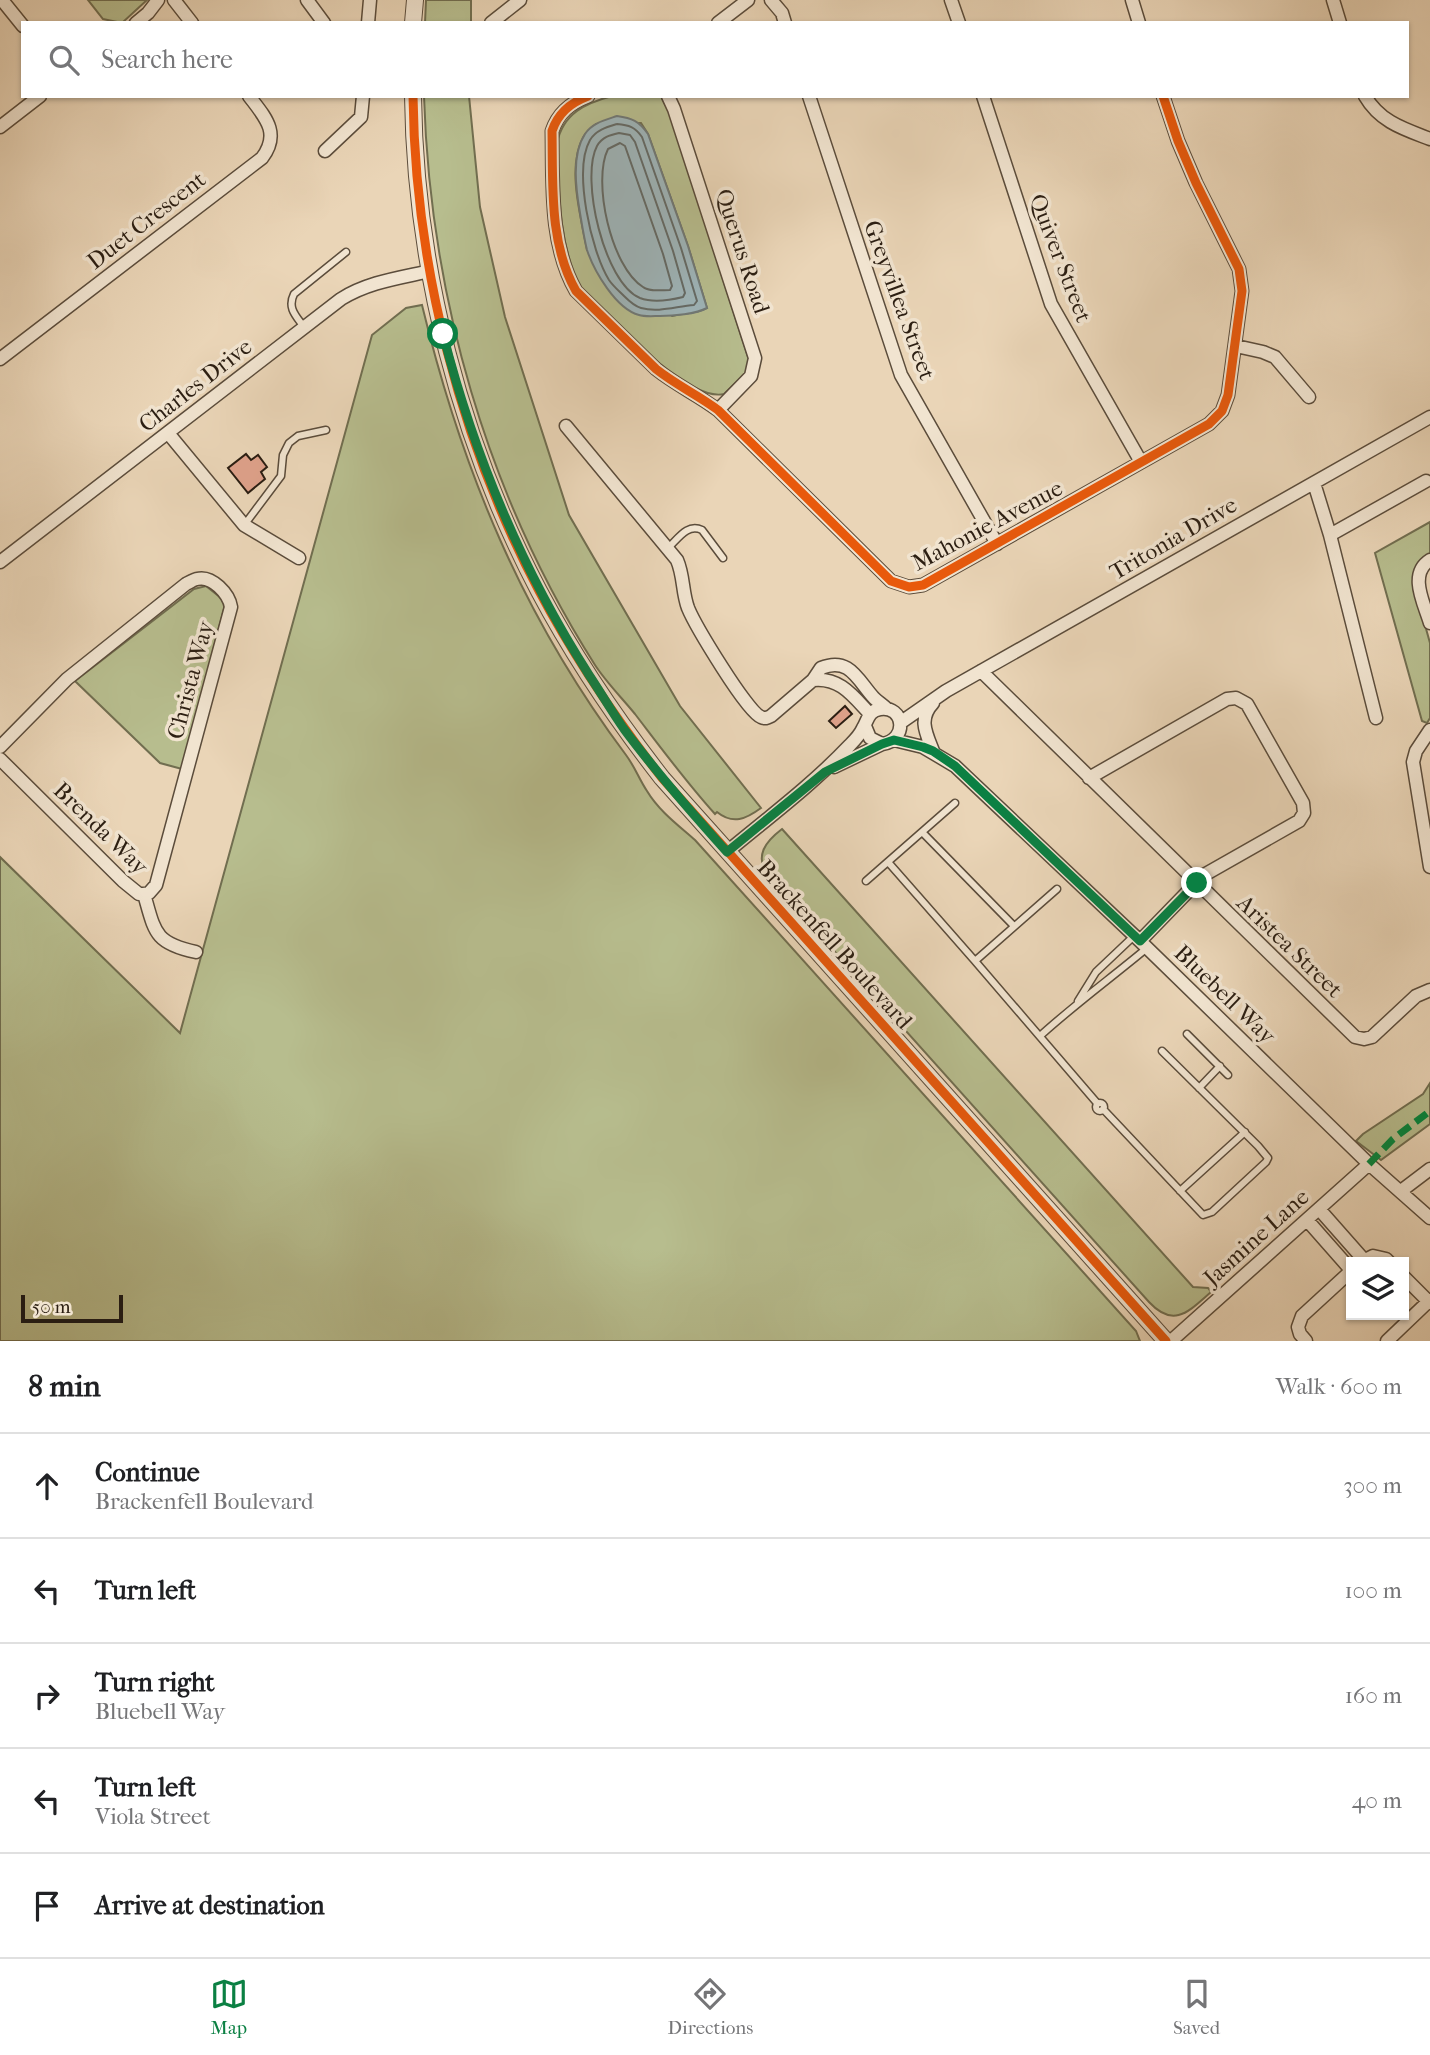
<!DOCTYPE html>
<meta charset="utf-8">
<style>
:root{--surface:#fff;--page:#f2f2f2;--text:#202124;--muted:#757577;--line:#e0e0e0;--accent:#0b8043}
body{margin:0;font-family:"IM FELL French Canon",serif;background:var(--page);color:var(--text)}
.controls{position:absolute;right:21px;bottom:21px;display:grid;overflow:hidden;border-radius:0px;box-shadow:0 2px 5px #0004}
.controls button{width:63px;height:63px;display:grid;place-items:center;padding:0;border:0;border-bottom:2px solid var(--line);background:var(--surface);color:var(--text);font:35px sans-serif}
.scale{position:absolute;left:21px;bottom:18px;width:102px;box-sizing:border-box;padding-left:7px;border:4px solid #2b1e12;border-top:0;font-size:19px;line-height:24px;white-space:nowrap;color:#2b1e12;-webkit-text-stroke:5px #f1e4d0;paint-order:stroke}
.stop{position:absolute;width:21px;height:21px;margin:-16px;border:5px solid #0b8043;border-radius:50%;background:#fff}
.stop.end{background:#0b8043;border-color:#fff;box-shadow:0 2px 7px #0008}
.list{margin:0;padding:0;list-style:none}
h2{display:flex;justify-content:space-between;align-items:center;height:91px;margin:0;padding:0 28px;font-size:30px}
h2 small{font-size:23px;font-weight:400;color:var(--muted)}
.list li{display:grid;grid-template-columns:46px 1fr auto;gap:21px;align-items:center;box-sizing:border-box;height:105px;padding:0 28px;border-top:2px solid var(--line)}
.list b{display:block;font-size:26px;white-space:nowrap}
.list p{margin:0;font-size:23px;white-space:nowrap;color:var(--muted)}
.list em{font-size:23px;font-style:normal;color:var(--muted)}
.icon{flex:none;width:38px;height:38px;fill:none;stroke:currentColor;stroke-width:2;stroke-linecap:round;stroke-linejoin:round}
.map{position:relative;flex:none;width:1430px;height:1341px;overflow:hidden}
.search{position:absolute;background:var(--surface);box-shadow:0 2px 5px #0004;left:21px;right:21px;top:21px;height:77px;display:flex;align-items:center;gap:18px;box-sizing:border-box;padding:0 24px;border-radius:0px;color:var(--muted);font-size:26px}
.sheet{height:616px;background:var(--surface)}
nav{display:flex;justify-content:space-around;align-items:center;box-sizing:border-box;height:98px;border-top:2px solid var(--line);background:var(--surface);font-size:19px;color:var(--muted)}
nav a{display:grid;justify-items:center;gap:4px}
nav .on{color:var(--accent)}
.map>svg:first-child{display:block}
.green{fill:#b7bd8e;stroke:#716e50;stroke-width:2;fill-rule:evenodd}
.water{fill:#9eb5ba;stroke:#707977;stroke-width:2}
.lines{fill:none;stroke-linecap:round;stroke-linejoin:round}
.shore{stroke:#646a66;stroke-width:2}
.building{fill:#dea18a;stroke:#2b1e12;stroke-width:2}
.service-casing{stroke:#5b4c3b;stroke-width:9}
.minor-casing{stroke:#5b4c3b;stroke-width:15}
.tertiary-casing{stroke:#5b4c3b;stroke-width:18}
.service{stroke:#f1e4d0;stroke-width:6}
.minor{stroke:#f1e4d0;stroke-width:12}
.tertiary{stroke:#f1e4d0;stroke-width:16}
.quiet{stroke:#00873e;stroke-width:7;stroke-dasharray:14 7;stroke-linecap:butt}
.cycleway-casing{stroke:#f1e4d0;stroke-width:13}
.cycleway{stroke:#e8590c;stroke-width:9}
.route{stroke:#0b8043;stroke-width:9}
.labels{text-anchor:middle;stroke-width:7;stroke-linejoin:round;paint-order:stroke}
.street-label{font-size:23px;fill:#2b1e12;stroke:#f1e4d0}
</style>
<div class="map">
<svg width="1430" height="1341" viewBox="0 0 1430 1341">
<rect width="100%" height="100%" fill="#ead5b7"/>
<filter id="stains"><feTurbulence type="fractalNoise" baseFrequency=".00286" numOctaves="4"/><feColorMatrix values="0 0 0 0 .2 0 0 0 0 .09 0 0 0 0 .02 0 0 0 .5 -.17"/></filter>
<radialGradient id="worn" r=".72"><stop offset=".6" stop-color="#630" stop-opacity="0"/><stop offset="1" stop-color="#630" stop-opacity=".3"/></radialGradient>
<path class="green" d="M88,0H147L122,23L103,19Z
M426,0H471V23H425Z
M424,96H469L480,207L505,317L569,515L680,706L761,808C746,819 733,825 717,812L715,814C686,782 661,748 635,714C622,698 606,682 595,665C487,495 430,296 424,96Z
M612,96H661L670,114L749,360L747,372L724,394C686,403 607,313 580,287C558,243 559,190 557,143C563,113 586,103 612,96ZM641,123L648,134L688,246L707,308C697,314 684,313 672,316L587,250C581,217 566,166 584,136C587,131 592,127 596,124Z
M422,305C462,471 523,617 626,755C635,767 639,779 647,791C659,811 678,825 695,840L1136,1331L1140,1341H0V857L180,1033L372,335L406,308Z
M1430,522V553C1418,560 1413,568 1413,582L1430,643V718L1427,723L1422,721L1375,553Z
M206,586L221,598L225,605L182,769L160,763L75,681L194,589Z
M782,829L1193,1287L1208,1288L1211,1292C1189,1311 1174,1329 1149,1302L767,876C755,855 765,842 782,829Z
M1430,1083V1124L1381,1160L1356,1141L1363,1134L1423,1094Z"/>
<path class="water" d="M617,116C632,118 639,121 648,134L688,246L707,308C696,314 673,316 660,316C654,316 645,317 639,315C616,309 594,271 587,250C584,238 582,225 580,213C576,190 571,155 585,134C592,123 605,120 617,116Z"/>
<g class="lines">
<path class="shore" d="M617,124C629,125 635,127 642,137L681,248L697,301L694,305C677,306 659,313 641,308C634,306 629,301 624,296C619,291 613,286 609,280C591,251 573,170 590,140C596,130 607,127 617,124Z
M619,133L630,135L635,142L673,251L685,293L683,297C671,300 653,303 640,298C604,283 580,178 597,146C602,137 610,135 619,133Z
M620,143L625,146L663,254L672,286L670,290C662,290 649,292 643,287C611,267 592,181 608,149Z"/>
</g>
<path class="building" d="M246,454L251,460L258,455L267,467L261,472L265,479L248,493L228,468Z
M845,706L852,714L836,728L829,721Z"/>
<g class="lines">
<defs>
<path id="service" d="M304,327C296,316 287,308 294,294L346,252
M245,524L281,476L283,455L289,443L298,436L326,430
M668,548C678,539 687,523 702,530L723,558
M922,832L1014,926
M888,862L975,961
M866,881L955,803
M1057,889L975,961L1097,1103
M1078,1001L1096,972L1134,936
M1187,1034L1228,1075
M1040,1036C1074,1005 1111,978 1147,948
M1199,1088L1220,1066
M1096 1107a4 4 0 1 1 8 0a4 4 0 1 1-8 0Z
M1103,1109L1203,1215L1212,1212L1266,1162L1268,1158L1258,1146L1162,1051
M1180,1191L1245,1132"/>
<path id="minor" d="M2,0L23,26
M174,0L192,23
M307,0L324,23
M771,0L782,13L785,23
M951,0L959,23
M1132,0L1139,23
M1333,0L1340,23
M136,23L148,13L158,0
M368,23L370,0
M491,23L520,0
M718,23L748,0
M588,96C570,103 558,113 552,131C553,184 549,244 576,291L656,369C676,385 698,395 718,410L891,581L909,587L923,585L1209,424L1222,411L1228,395L1242,291L1239,269L1196,183L1178,141L1163,96
M668,96L674,109L755,358L751,376L718,410
M809,96L901,375L997,544
M983,96L1051,304L1141,462
M1365,96C1380,122 1404,129 1430,139
M0,127L40,96
M325,151L361,117L363,96
M1236,346L1263,352L1275,357L1309,397
M0,359L262,158C281,133 265,117 249,96
M566,426L677,560C684,576 682,592 688,608C695,625 747,712 761,717C765,719 767,718 771,716L813,680L821,668C850,656 858,681 874,698C878,702 883,705 887,709
M168,433L244,525L299,558
M1314,483L1330,535L1376,718
M1330,535L1426,481
M1430,560C1408,574 1424,603 1430,623
M0,562L341,299C368,282 399,278 430,271
M981,671L1355,1037L1364,1039L1372,1037L1416,996L1430,990
M813,680C840,677 853,696 870,714
M900,723L946,691L1430,417
M1430,730L1416,751L1413,762L1430,867
M894,740L923,747L955,766L1140,941L1369,1164L1430,1218
M0,747L67,679L186,584C188,583 195,579 197,579C212,575 229,594 231,607L156,885L149,893L144,894
M933,751C926,733 918,719 933,703
M0,759L123,881L139,894H144C155,932 154,943 196,952
M834,767L882,744
M1089,778L1227,699L1236,698L1247,704L1303,803L1304,813L1299,821L1204,875L1140,941
M727,852C769,817 812,785 850,745C855,740 860,735 863,728C868,720 868,711 880,709C904,705 909,740 882,744L870,738L865,726
M1401,1191L1430,1169
M1319,1209L1364,1260
M1307,1220L1351,1270
M1361,1262L1373,1256L1386,1259L1389,1262
M1404,1277L1430,1303
M1171,1341L1369,1164
M1306,1341L1300,1334L1298,1327L1302,1316L1351,1271
M1387,1341L1430,1300"/>
<path id="tertiary" d="M413,23L415,0
M413,96C415,267 460,441 539,591C574,657 616,719 662,778L1166,1341"/>
</defs>
<use href="#service" class="service-casing"/>
<use href="#minor" class="minor-casing"/>
<use href="#tertiary" class="tertiary-casing"/>
<use href="#service" class="service"/>
<use href="#minor" class="minor"/>
<use href="#tertiary" class="tertiary"/>
<path class="quiet" d="M1369,1164L1393,1139L1430,1111"/>
<defs>
<path id="cycleway" d="M413,96C415,267 460,441 539,591C574,657 616,719 662,778L1166,1341
M588,96C570,103 558,113 552,131C553,184 549,244 576,291L656,369C676,385 698,395 718,410L891,581L909,587L923,585L1209,424L1222,411L1228,395L1242,291L1239,269L1196,183L1178,141L1163,96"/>
</defs>
<use href="#cycleway" class="cycleway-casing"/>
<use href="#cycleway" class="cycleway"/>
</g>
<g class="lines">
<path class="route" d="M443,334C474,455 522,570 589,675C601,693 612,712 624,729C656,772 691,812 727,852L825,772L882,744L894,740L923,747L933,751L955,766L1140,941L1197,883"/>
</g>
<g class="labels">
<g class="street-label">
<text transform="translate(146 220) rotate(-38)" y="8">Duet Crescent</text>
<text transform="translate(743 251) rotate(72)" y="8">Querus Road</text>
<text transform="translate(1061 258) rotate(69)" y="8">Quiver Street</text>
<text transform="translate(900 300) rotate(70)" y="8">Greyvillea Street</text>
<text transform="translate(195 385) rotate(-38)" y="8">Charles Drive</text>
<text transform="translate(987 525) rotate(-28)" y="8">Mahonie Avenue</text>
<text transform="translate(1173 538) rotate(-30)" y="8">Tritonia Drive</text>
<text transform="translate(190 680) rotate(-75)" y="8">Christa Way</text>
<text transform="translate(101 828) rotate(44)" y="8">Brenda Way</text>
<text transform="translate(835 944) rotate(48)" y="8">Brackenfell Boulevard</text>
<text transform="translate(1290 946) rotate(44)" y="8">Aristea Street</text>
<text transform="translate(1225 994) rotate(44)" y="8">Bluebell Way</text>
<text transform="translate(1256 1237) rotate(-42)" y="8">Jasmine Lane</text>
</g>
</g>
<rect width="100%" height="100%" filter="url(#stains)"/>
<rect width="100%" height="100%" fill="url(#worn)"/>
</svg>
<div class="controls">
<button><svg class="icon" aria-label="layers" viewBox="0 0 24 24"><path d="M12 4l9 5-9 5-9-5zM3 14l9 5 9-5"/></svg></button>
</div>
<div class="scale">50 m</div>
<div class="stop" style="left:443px;top:334px"></div>
<div class="stop end" style="left:1197px;top:883px"></div>
<div class="search"><svg class="icon" aria-label="search" viewBox="0 0 24 24"><circle cx="10" cy="10" r="6"/><path d="M15 15l6 6"/></svg>Search here</div>
</div>
<section class="sheet">
<h2>8 min<small>Walk · 600 m</small></h2>
<ul class="list">
<li><svg class="icon" aria-label="ahead" viewBox="0 0 24 24"><path d="M12 20V5M6 11l6-6 6 6"/></svg><div><b>Continue</b><p>Brackenfell Boulevard</p></div><em>300 m</em></li>
<li><svg class="icon" aria-label="left" viewBox="0 0 24 24"><path d="M17 20v-9H6M10 6l-5 5 5 5"/></svg><div><b>Turn left</b></div><em>100 m</em></li>
<li><svg class="icon" aria-label="right" viewBox="0 0 24 24"><path d="M7 20v-9h11M14 6l5 5-5 5"/></svg><div><b>Turn right</b><p>Bluebell Way</p></div><em>160 m</em></li>
<li><svg class="icon" aria-label="left" viewBox="0 0 24 24"><path d="M17 20v-9H6M10 6l-5 5 5 5"/></svg><div><b>Turn left</b><p>Viola Street</p></div><em>40 m</em></li>
<li><svg class="icon" aria-label="arrive" viewBox="0 0 24 24"><path d="M6 21V4h12l-3 4 3 4H6"/></svg><div><b>Arrive at destination</b></div></li>
</ul>
</section>
<nav>
<a class="on"><svg class="icon" aria-label="map" viewBox="0 0 24 24"><path d="M3 6l6-2 6 2 6-2v14l-6 2-6-2-6 2zM9 4v14M15 6v14"/></svg>Map</a>
<a><svg class="icon" aria-label="directions" viewBox="0 0 24 24"><path d="M12 3l9 9-9 9-9-9zM9 14v-3h6M13 9l2 2-2 2"/></svg>Directions</a>
<a><svg class="icon" aria-label="saved" viewBox="0 0 24 24"><path d="M7 4h10v16l-5-4-5 4z"/></svg>Saved</a>
</nav>
